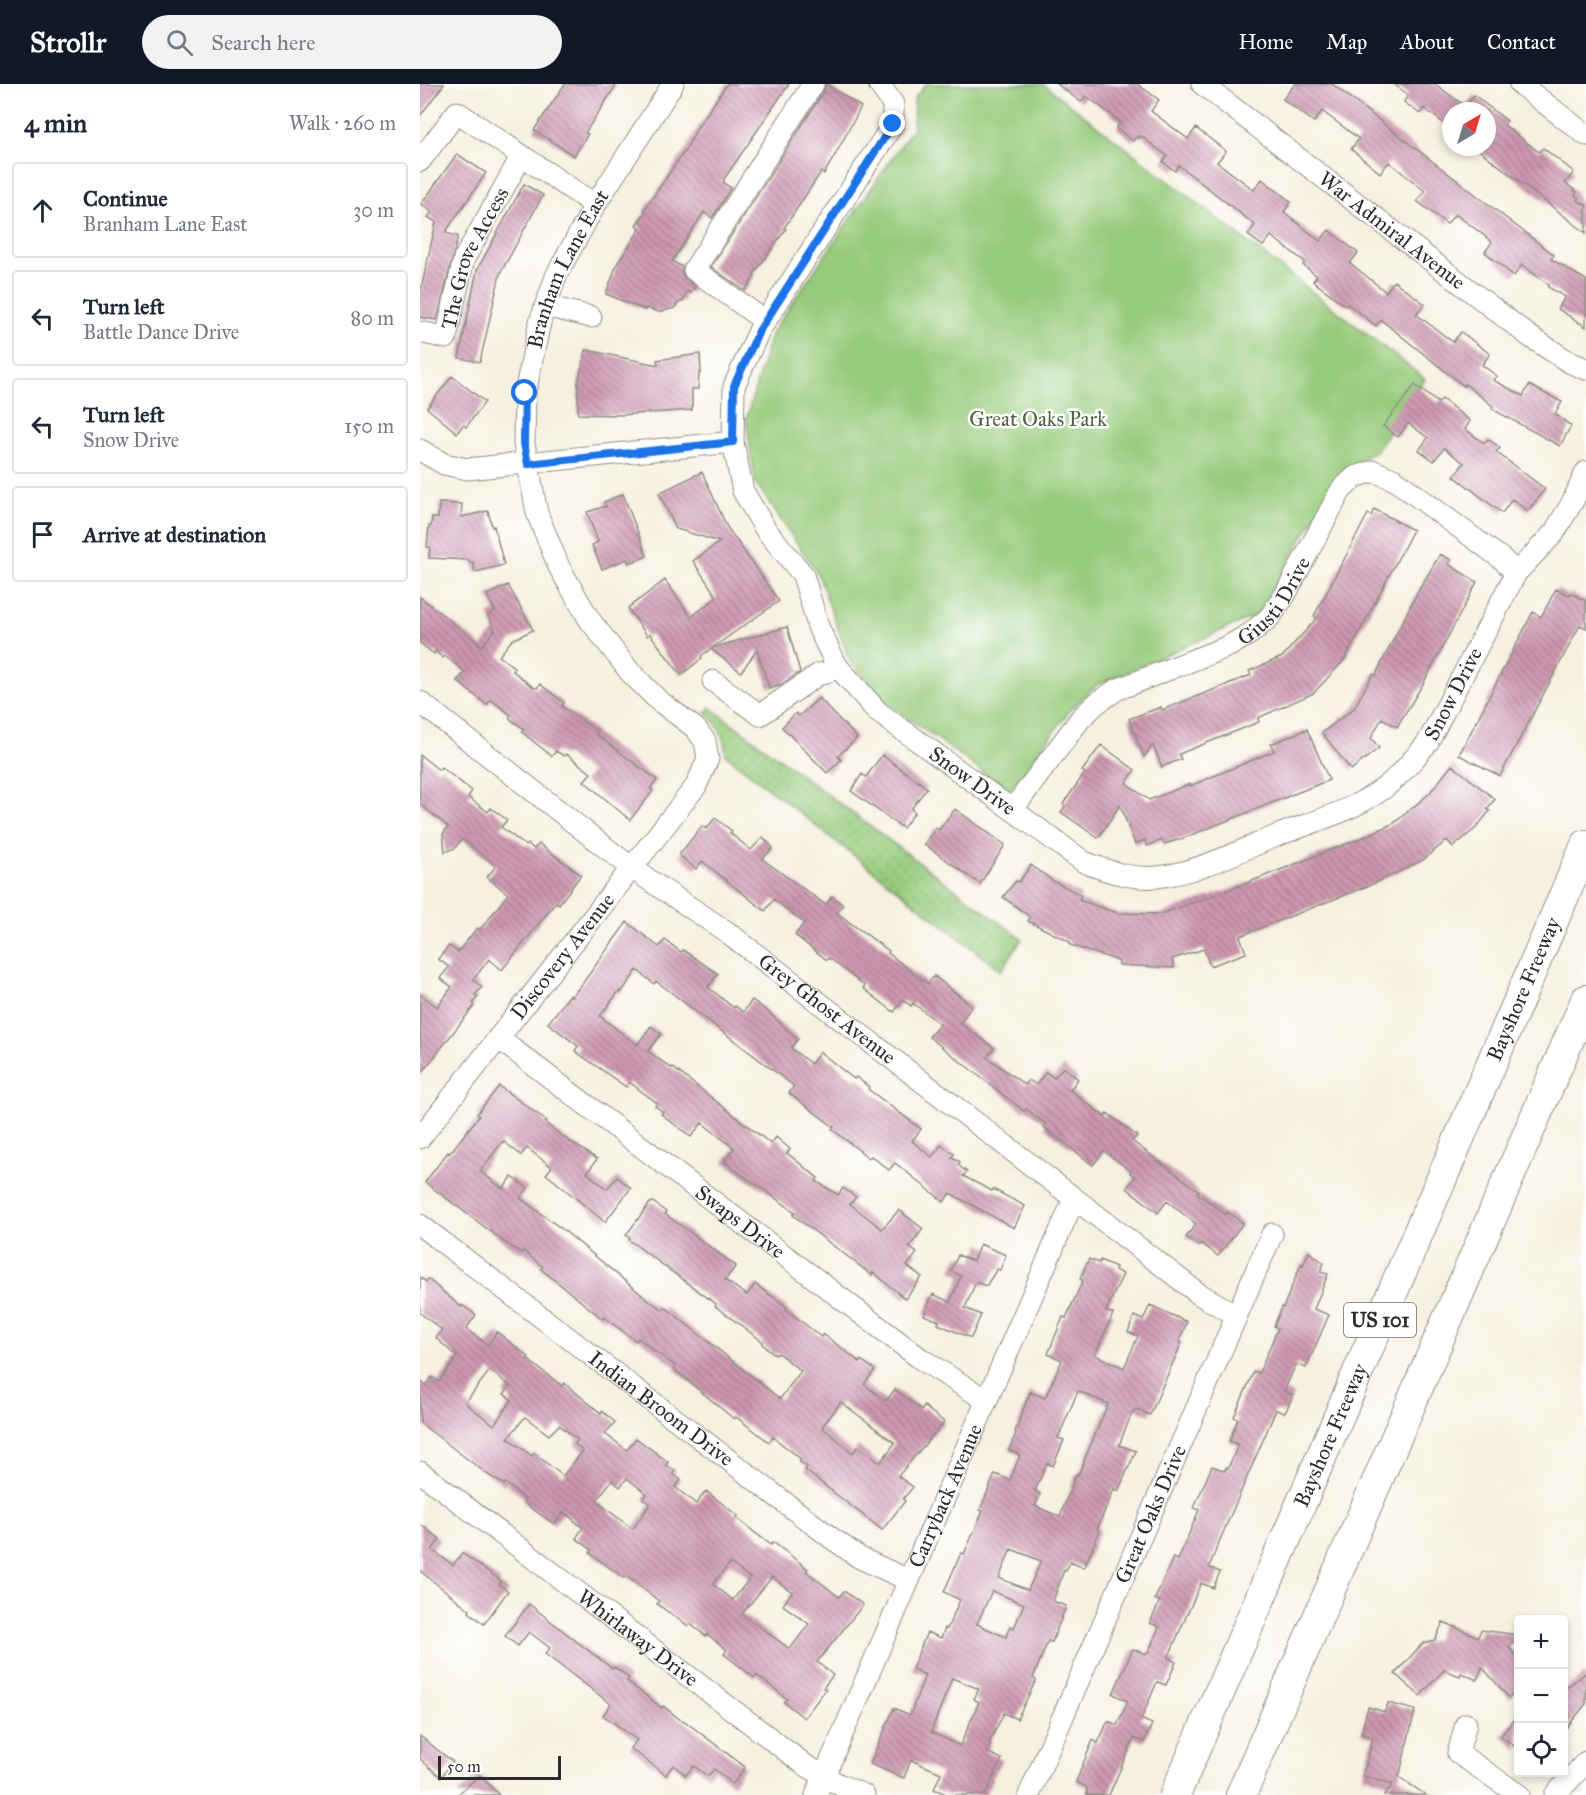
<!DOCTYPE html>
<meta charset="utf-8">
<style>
:root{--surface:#fff;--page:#f2f2f3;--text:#1f2937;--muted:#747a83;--line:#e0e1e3;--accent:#111827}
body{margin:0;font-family:"IM FELL Great Primer",serif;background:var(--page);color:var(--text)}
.controls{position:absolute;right:18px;bottom:18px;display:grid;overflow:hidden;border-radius:6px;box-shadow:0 3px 9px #0003}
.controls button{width:54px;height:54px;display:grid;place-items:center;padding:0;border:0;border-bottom:2px solid var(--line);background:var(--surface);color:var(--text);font:30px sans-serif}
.compass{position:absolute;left:1022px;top:18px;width:54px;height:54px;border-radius:50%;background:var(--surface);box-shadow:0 3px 9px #0003;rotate:38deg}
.scale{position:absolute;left:18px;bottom:15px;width:123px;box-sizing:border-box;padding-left:6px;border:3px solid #2b2b2b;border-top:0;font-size:16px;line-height:21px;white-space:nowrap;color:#2b2b2b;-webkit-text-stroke:4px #fff;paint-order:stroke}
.stop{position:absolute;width:18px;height:18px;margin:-14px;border:4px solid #1a73e8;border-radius:50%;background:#fff}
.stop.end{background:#1a73e8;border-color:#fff;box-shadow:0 2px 6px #0008}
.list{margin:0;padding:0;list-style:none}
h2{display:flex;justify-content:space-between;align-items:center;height:78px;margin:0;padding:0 24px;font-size:26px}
h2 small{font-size:20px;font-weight:400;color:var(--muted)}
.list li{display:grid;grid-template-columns:39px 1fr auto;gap:18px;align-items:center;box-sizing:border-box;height:96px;margin:0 12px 12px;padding:0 12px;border:2px solid var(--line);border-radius:6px}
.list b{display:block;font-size:22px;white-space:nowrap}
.list p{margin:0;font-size:20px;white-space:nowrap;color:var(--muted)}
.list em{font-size:20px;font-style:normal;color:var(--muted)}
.icon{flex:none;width:33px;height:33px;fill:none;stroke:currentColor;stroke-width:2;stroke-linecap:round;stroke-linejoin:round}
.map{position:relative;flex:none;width:1166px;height:1711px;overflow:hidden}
header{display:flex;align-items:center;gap:36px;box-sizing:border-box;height:84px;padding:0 30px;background:var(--accent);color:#fff}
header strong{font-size:28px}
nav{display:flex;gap:33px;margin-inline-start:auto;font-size:21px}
.search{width:420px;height:54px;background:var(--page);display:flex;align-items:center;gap:15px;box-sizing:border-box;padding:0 21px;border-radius:33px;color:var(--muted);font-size:22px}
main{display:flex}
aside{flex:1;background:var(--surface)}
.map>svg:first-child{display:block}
.grass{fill:url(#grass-dots);stroke:#617b53;stroke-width:1.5}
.park{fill:#97cb7b;stroke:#617b53;stroke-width:1.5}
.building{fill:url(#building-back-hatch);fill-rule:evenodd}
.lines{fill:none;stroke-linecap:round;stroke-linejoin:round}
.minor-casing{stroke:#908e85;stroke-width:23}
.highway-casing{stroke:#908e85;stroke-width:32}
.minor{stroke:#fff;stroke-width:21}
.highway{stroke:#fff;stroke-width:30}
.route{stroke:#1a73e8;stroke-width:8}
.labels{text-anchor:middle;stroke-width:5;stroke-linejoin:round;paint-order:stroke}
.shield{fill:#fff;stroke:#6b6b6b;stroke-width:1.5}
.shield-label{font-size:20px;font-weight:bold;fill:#2b2b2b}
.street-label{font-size:21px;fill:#2b2b2b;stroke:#fff}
.park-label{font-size:21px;fill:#516347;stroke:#fff}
</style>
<header>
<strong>Strollr</strong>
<div class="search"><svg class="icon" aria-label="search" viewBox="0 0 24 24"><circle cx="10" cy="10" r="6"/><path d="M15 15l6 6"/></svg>Search here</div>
<nav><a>Home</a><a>Map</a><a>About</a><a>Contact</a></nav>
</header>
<main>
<aside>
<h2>4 min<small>Walk · 260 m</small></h2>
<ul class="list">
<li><svg class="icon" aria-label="ahead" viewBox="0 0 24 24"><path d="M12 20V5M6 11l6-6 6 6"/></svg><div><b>Continue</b><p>Branham Lane East</p></div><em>30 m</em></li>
<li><svg class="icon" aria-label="left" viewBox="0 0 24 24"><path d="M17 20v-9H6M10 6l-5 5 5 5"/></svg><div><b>Turn left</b><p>Battle Dance Drive</p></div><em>80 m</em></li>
<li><svg class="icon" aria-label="left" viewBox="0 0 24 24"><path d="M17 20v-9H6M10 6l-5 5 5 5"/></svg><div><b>Turn left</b><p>Snow Drive</p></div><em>150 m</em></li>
<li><svg class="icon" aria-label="arrive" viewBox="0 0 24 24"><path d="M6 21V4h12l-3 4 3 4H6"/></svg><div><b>Arrive at destination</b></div></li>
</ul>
</aside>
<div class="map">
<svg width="1166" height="1711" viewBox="0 0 1166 1711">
<defs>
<pattern id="grass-dots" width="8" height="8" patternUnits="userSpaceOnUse" patternTransform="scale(1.5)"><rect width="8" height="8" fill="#97cb7b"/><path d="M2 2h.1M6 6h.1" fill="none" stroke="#82ae6a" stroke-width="1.8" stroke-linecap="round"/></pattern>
<pattern id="building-back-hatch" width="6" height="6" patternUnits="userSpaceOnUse" patternTransform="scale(1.5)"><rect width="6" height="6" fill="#cd98b1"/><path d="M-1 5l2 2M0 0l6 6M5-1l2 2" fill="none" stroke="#a77c90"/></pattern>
</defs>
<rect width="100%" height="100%" fill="#fff"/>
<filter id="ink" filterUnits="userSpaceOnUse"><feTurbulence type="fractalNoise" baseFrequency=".0167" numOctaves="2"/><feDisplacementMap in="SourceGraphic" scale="12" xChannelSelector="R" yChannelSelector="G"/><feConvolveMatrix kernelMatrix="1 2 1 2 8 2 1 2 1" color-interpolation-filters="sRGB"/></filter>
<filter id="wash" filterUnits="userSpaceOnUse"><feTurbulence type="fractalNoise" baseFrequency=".008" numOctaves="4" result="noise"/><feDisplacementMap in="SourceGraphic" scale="24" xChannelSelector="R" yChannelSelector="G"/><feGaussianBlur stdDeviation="1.35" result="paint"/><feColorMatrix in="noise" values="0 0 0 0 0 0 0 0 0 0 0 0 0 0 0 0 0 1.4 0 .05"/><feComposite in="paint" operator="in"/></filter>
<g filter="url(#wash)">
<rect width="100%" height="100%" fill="#f6f0df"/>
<path class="grass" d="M290,623L602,855L581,887L306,671C304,652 299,641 286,628Z"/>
<path class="park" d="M506,0H623L1005,295L956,367L923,386L837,531L677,601L651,625L589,707L466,618L429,576L398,490L335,398L326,335L352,248L493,44L494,15Z"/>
<g id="blocks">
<path class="building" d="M0,0H24L0,32Z
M145,0H197L165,49L168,50L154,72L114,46Z
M307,0H369L304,95V99L311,104L292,134L284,128L252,177L262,183L263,192L275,203L271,209L267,207L263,217L257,220L255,224L239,228L226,224L225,226L186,210L197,180L221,144L216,141L226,127L224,126L266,65L277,44Z
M406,0L441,23L414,73L404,90L401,88L364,144L366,145L333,191L335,192L325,207L291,183L404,7Z
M637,0H717L739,16L731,27L768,55L776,44L793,57L806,67L797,78L834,106L842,95L871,118L864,128L900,157L909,146L938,169L930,179L966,208L974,197L1005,220L996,230L1017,246L1033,258L1041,248L1070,270L1062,281L1077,292L1073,296L1103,312L1109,301L1142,318L1135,330L1151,342L1140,362L1072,325L1073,322L1045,300L1044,302L961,236L956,242L928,220L926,222L893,197L897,192L883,181L885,178L851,152L843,162L828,151L835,141L761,83L759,81L755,87L743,78L747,72L721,52L719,54L717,52L713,57L696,44L701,38L666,12L661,18Z
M875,0H912L1134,171L1131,175L1166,196V243L1138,225L1145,213L1128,203L1129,201L1102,181L1094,192L1065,168L1072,158L1057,146L1035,130L1027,140L997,117L1005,107L985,91L969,78L960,89L931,65L939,55L918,39L902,27L894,38L863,15Z
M974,0H1015L1045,22L1054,11L1087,37L1084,41L1119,68L1123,64L1154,88L1145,99L1157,108L1155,111L1159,114L1157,116L1166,121V149L1055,63H1067V27H1031V45L1004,24L1000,30L984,18L988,11Z
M37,70L66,89L25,149L38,152L17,236L0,233V210L16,138L8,133L12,128L1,120Z
M104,100L123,111L80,190L60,278L39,274L57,186Z
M166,266L238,281L237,276L280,270L281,289H279L278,305H272V326L200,331L158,330V299Z
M32,292L65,318L46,343L43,341L37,349L7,324Z
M995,301L1018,319L1022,315L1050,337L1045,345L1064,359L1068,355L1080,364L1076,368L1125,405L1108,427L1092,415L1082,429L1034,392L1044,379L1024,364L1014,377L999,366L1008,354L988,339L978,353L963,342Z
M282,388L307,443L359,517L292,564L367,543L380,588L362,600L349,604L337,566L321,588L291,565L281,572L282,574L261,591L230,550L227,552L208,524L245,496L271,533L297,513L273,477L300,458L256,445L239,409Z
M203,410L227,472L209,479L207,475L182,485L172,461L178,458L167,428L186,422L184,418Z
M19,419L42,420L41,433L68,427L72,443L74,442L84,481L55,488L53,478L50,479L49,476L9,474L10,463H7L9,442H11L12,434H18Z
M954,425L993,446L925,575L894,609L838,634L839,638L759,670L761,675L742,683L733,661L724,673L709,635L741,623L742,626L831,591L829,587L862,573L897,534L894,532L948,430L951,432Z
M1020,470L1031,476L1028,480L1057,498L1003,600L977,643L962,634L951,654L959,664L931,686L902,649L934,624L953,590L955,592L997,509Z
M88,501L113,546L92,556L79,572L95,584L93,587L113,603L117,604L120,600L144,619L142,622L177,648L176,650L237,696L230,705L233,707L210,736L164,697L171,689L146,670L144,672L136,667L132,672L119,662L102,648L104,645L89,634L91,631L71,616L67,621L37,597L45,588L25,572L23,574L15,567L14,570L0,559V513L62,562L75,546L68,531L75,527L67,511Z
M1136,505L1149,511L1151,509L1166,517V544L1160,541L1080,692L1039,671L1113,528L1121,533Z
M399,614L437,654L418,672L421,676L407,689L362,643L376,629L379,632Z
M887,645L909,696L764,754L744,760L742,756L727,762L725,756L715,760L700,721L678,754L641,728L645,722L643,720L665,689L662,687L681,661L715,686L706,699L729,716L770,700V702L854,667L851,660Z
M0,671L19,686L21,683L52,707L48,713L68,728L71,724L87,736L81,743L106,762L108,760L114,765L119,760L161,791L139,820L136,818L82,886L69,875L53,896L62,903L55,911L58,913L53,919L54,922L0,991V910L17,923L32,903L20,894L29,883L18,875L29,862L38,868L57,844L60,846L88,810L67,793L76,782L42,755L35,764L25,768L23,750L28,743L0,720Z
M462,671L507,704L491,725L495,728L483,744L431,707L442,690L446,693Z
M1032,681L1075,715L1067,725L1070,727L1056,744L1033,763L1027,756L1003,776L953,800L820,852L826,869L790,882L784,865L752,875L754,884L699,881V877L650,861V858L608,837L610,833L583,813L596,797L599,798L611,781L633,797L661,811L659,816L697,829L741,830L819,802L944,753L974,739L1009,710Z
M535,725L585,761L560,800L504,760L516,744L519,746Z
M295,734L312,747L310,749L331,766L343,753L353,764L342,775L406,821L412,812L423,821L417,829L469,867L468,869L508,900L514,892L552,922L540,939L574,964L567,973L605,1001L609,996L616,1001L626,988L634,994L643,983L658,995L650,1006L685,1033L687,1029L717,1052L712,1057L779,1107L777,1109L806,1131L808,1128L823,1139L798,1172L781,1159L779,1162L766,1153L776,1140L747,1117L738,1129L707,1104L715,1093L710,1089L711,1087L684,1067L673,1081L624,1043L626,1040L606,1025L604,1027L509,953L520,940L493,919L491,922L483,916L474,928L443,904L445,902L417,880L409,874L407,876L375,851L384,839L354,815L345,827L282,777L276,785L259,771L282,742L286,745Z
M207,838L239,863L245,856L261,868L263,866L298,890L288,903L314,924L315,922L323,928L332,916L346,926L378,955L371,964L391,980L400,968L434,995L436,993L449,1003L448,1005L501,1045L492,1057L512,1073L521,1061L534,1070L532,1073L540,1078L538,1081L547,1088L543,1092L572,1107L573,1105L605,1122L594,1144L530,1109L524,1118L475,1079L469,1086L451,1072L449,1074L412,1045L414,1043L369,1009L374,1002L236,897L234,900L217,886L201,909L199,907L180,932L217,961L231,942L241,950L228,967L251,984L252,983L351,1060L356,1053L370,1065L367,1069L398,1094L396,1097L418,1111L423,1104L436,1113L430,1120L462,1145L479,1126L503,1145L489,1163L497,1169L487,1182L502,1193L485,1215L453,1188L452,1191L373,1131L375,1128L304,1078L314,1064L282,1039L271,1053L241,1030L243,1028L235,1022L237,1019L209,998L206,1003L155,967L158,962L128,939L150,911L152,912L162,900Z
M79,1002L127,1037L125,1039L146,1055L177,1075L167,1089L187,1105L197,1093L211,1104L185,1138L126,1090L132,1083L107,1064L101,1071L83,1057L60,1087L83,1105L92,1093L108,1104L100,1114L146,1148L228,1216L243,1226L245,1223L360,1315L381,1287L358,1269L356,1271L342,1260L343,1258L295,1222L296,1220L209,1156L210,1154L206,1151L230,1119L233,1118L246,1128L245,1130L316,1182L305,1196L327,1211L335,1200L367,1223L366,1225L401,1253L403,1250L440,1278L441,1276L455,1286L444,1300L466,1317L475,1305L502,1326L504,1322L524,1338L478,1392L493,1403L483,1415L485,1417L462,1446L385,1386L387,1383L379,1377L381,1375L353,1353L349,1358L316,1333L314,1335L254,1285L256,1283L218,1254L216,1257L184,1233L183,1235L121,1185L123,1183L103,1167L101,1169L90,1162L5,1098L28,1068L30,1069L59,1032L57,1030ZM421,1318L475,1359L460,1379L438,1362L433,1369L402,1343Z
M560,1160L586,1171L580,1186L577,1185L566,1202L556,1198L545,1224L561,1231L551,1254L518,1240L519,1237L504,1231L513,1210L530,1218L541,1192L531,1187L538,1171L553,1177Z
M889,1168L904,1179L900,1188L908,1190L894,1225L909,1231L886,1284L876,1280L864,1307L873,1311L866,1327L864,1329L856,1326L800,1456L789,1483L800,1488L793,1504L781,1499L748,1574L756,1578L746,1601L737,1598L721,1635L732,1640L724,1658L714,1654L689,1711H667V1703L656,1698L665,1675L673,1656L678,1659L688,1637L697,1641L708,1617L693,1610L713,1565L726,1570L729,1567L739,1543L730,1539L740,1517L735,1515L753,1474L758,1476L779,1426L774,1424L792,1382L805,1387L806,1383L808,1384L818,1361L809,1357L818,1335L814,1333L834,1287L839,1289L858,1244L854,1242L862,1223L863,1224L881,1180L883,1181Z
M669,1175L679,1179L680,1176L696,1183L695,1186L703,1190L686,1227L693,1230L675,1271L704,1284L718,1252L708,1248L714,1232L723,1236L730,1221L767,1238L759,1257L762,1258L730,1331L716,1325L712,1329L699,1361L716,1367L698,1407L694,1405L677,1445L680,1446L664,1484L650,1478L646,1487L644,1486L633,1517L646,1522L632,1558L628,1557L613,1594L616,1596L597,1635L584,1629L569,1659L571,1660L567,1668L582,1675L565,1711H528L514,1705L521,1689L491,1676L484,1694L450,1680L474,1624L490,1631L505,1591L492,1585L507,1548L521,1554L525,1544L527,1545L540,1516L524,1508L541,1469L544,1470L552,1452L563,1427L560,1426L575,1390L590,1396L600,1371L589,1366L596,1349L595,1348L610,1308L625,1314L642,1276L628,1270L643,1233L646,1234L663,1196L660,1195ZM658,1307L688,1320L658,1391L656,1390L640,1433L615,1422L620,1410L615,1407L627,1379L633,1382L644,1356L638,1354ZM591,1465L621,1477L608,1506L579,1494ZM572,1507L604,1520L594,1544L590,1542L586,1553L557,1540ZM532,1594L559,1605L554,1615L559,1618L540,1662L511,1648Z
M0,1193L6,1198L8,1195L41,1223L42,1221L56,1231L46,1245L68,1261L77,1248L109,1273L107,1275L142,1302L144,1299L181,1329L182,1327L195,1338L185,1350L207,1366L216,1354L248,1378L246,1381L255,1387L253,1390L261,1396L255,1403L276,1420L286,1407L318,1432L316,1434L351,1461L353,1458L388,1485L386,1487L419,1513L424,1507L443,1521L397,1578L413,1591L403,1604L406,1605L384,1634L364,1618L367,1615L337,1591L335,1594L304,1570L307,1566L287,1550L286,1552L270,1540L268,1542L237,1520L239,1517L206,1492L204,1494L170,1469L172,1466L156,1454L163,1444L144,1428L134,1440L103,1418L105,1415L85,1399L84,1401L67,1390L0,1339V1297L6,1302L12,1293L19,1298L37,1273L16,1254L22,1246L0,1229ZM70,1286L90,1302L84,1310L92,1316L74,1341L45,1319ZM105,1333L129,1351L139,1341L158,1356L155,1360L163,1367L143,1392L114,1369L112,1372L88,1354ZM207,1394L227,1410L223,1415L230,1420L213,1445L176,1417L192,1396L200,1403ZM310,1479L330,1494L313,1516L293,1500ZM352,1493L372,1508L363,1521L389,1540L370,1565L322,1530Z
M0,1440L20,1455L12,1466L33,1481L42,1469L81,1497L79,1500L88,1507L64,1540L49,1528L50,1526L0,1487Z
M109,1520L156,1557L193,1585L194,1583L209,1594L207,1597L242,1624L243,1622L262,1637L263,1636L325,1683L313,1700L294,1685L288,1692L274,1682L266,1691L253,1681L246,1691L210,1664L217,1656L183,1631L191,1620L125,1570L130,1564L109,1548L98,1562L85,1552Z
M1023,1538L1058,1553L1061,1546L1098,1551V1554L1089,1563L1098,1574V1606L1089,1614L1062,1583L1057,1596L1041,1589L1040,1592L1024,1586L1000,1612L975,1590L1003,1559L1015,1556Z
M1166,1589V1620L1143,1648V1606Z
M968,1619L995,1626L979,1693L1006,1711H964L973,1700L943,1692L953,1653L941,1650L948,1623L965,1628Z
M1098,1630V1665L1081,1652Z
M0,1652L33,1678L21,1693L0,1675Z
M60,1691L79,1711H37L53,1697Z"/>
</g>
</g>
<g filter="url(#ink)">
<use href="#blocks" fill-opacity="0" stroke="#908e85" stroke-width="1.5"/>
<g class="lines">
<defs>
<g id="minor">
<path id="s1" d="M459,0L473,20V40L339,247L314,302L313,358L323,407L346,446L383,491L399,545L417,582L458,628L664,778C689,788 716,797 744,792C782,786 820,767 856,752C892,738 933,727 964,704C981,691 995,674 1008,658L1096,489L1134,449L1153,417L1166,388"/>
<path id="s2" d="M782,0L1109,252L1149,278L1166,285"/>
<path d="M1100,0L1166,51"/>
<path d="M0,77L37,28L175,121"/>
<path d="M125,222L171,233"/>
<path d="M345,237L274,186L393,0"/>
<path id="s3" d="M0,248L26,254L44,175L101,73"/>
<path d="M0,366L24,380L47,385L313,358"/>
<path d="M293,597L340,631L399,590L406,589L417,582"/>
<path id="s4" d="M0,618L195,771L229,796L307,848L779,1210L816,1231"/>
<path id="s5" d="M593,725L661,634L677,619L696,606L809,562L831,549L850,533L865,511L921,406L935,393L954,387L975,396L1082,475L1096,489"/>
<path id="s6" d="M78,954L501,1275L566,1316"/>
<path id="s7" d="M0,1054L276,702L288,675L285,657L275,644L238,616L210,588L169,535L139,483L117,429L104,359L105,309L120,238L137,190L175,121L253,0"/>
<path id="s8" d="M0,1141L410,1453L440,1474L488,1496"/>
<path id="s9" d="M0,1388L385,1681L420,1701L444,1711"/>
<path d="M1046,1640L1038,1669L1099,1711"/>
<path id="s10" d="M396,1711L654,1115"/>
<path id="s11" d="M609,1711L852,1150"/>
<path d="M1135,1711L1166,1678"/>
</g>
<g id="highway">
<path id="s12" d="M755,1711L1166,761"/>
<path d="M821,1711L1166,916"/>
</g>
</defs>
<use href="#minor" class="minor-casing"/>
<use href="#highway" class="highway-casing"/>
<use href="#minor" class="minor"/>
<use href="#highway" class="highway"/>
</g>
</g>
<g class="lines" filter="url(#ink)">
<path class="route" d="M105,309L104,359L108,380L313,358L314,302L339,247L473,40"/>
</g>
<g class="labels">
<rect class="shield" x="924" y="1219" width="72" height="34" rx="4.5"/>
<g class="shield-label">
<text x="960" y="1243">US 101</text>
</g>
<g class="street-label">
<text dy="7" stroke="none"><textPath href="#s2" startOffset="240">War Admiral Avenue</textPath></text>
<text dy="7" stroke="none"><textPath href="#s3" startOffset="112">The Grove Access</textPath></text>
<text dy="7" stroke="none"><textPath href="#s7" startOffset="1036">Branham Lane East</textPath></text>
<text dy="7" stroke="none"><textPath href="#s5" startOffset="345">Giusti Drive</textPath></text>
<text dy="7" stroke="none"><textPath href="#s1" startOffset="1413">Snow Drive</textPath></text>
<text dy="7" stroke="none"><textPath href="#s1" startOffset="837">Snow Drive</textPath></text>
<text dy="7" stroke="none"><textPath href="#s7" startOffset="231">Discovery Avenue</textPath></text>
<text dy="7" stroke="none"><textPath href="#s12" startOffset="878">Bayshore Freeway</textPath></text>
<text dy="7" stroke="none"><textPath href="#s4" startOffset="510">Grey Ghost Avenue</textPath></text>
<text dy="7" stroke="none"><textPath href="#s6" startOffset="304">Swaps Drive</textPath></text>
<text dy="7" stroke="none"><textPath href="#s8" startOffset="303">Indian Broom Drive</textPath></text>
<text dy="7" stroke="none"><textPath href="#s12" startOffset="392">Bayshore Freeway</textPath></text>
<text dy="7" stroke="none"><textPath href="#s10" startOffset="326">Carryback Avenue</textPath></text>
<text dy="7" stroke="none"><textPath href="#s11" startOffset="306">Great Oaks Drive</textPath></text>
<text dy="7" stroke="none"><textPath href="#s9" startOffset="274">Whirlaway Drive</textPath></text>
</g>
<g class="park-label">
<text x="618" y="342">Great Oaks Park</text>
</g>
</g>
</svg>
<div class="controls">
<button>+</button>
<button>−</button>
<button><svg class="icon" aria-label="locate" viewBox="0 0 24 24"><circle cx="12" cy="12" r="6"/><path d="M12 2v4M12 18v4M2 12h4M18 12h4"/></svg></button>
</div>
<svg class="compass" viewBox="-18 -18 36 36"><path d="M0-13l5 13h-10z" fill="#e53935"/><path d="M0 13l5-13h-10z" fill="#747a83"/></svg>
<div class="scale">50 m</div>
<div class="stop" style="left:105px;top:309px"></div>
<div class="stop end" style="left:473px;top:40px"></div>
</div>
</main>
